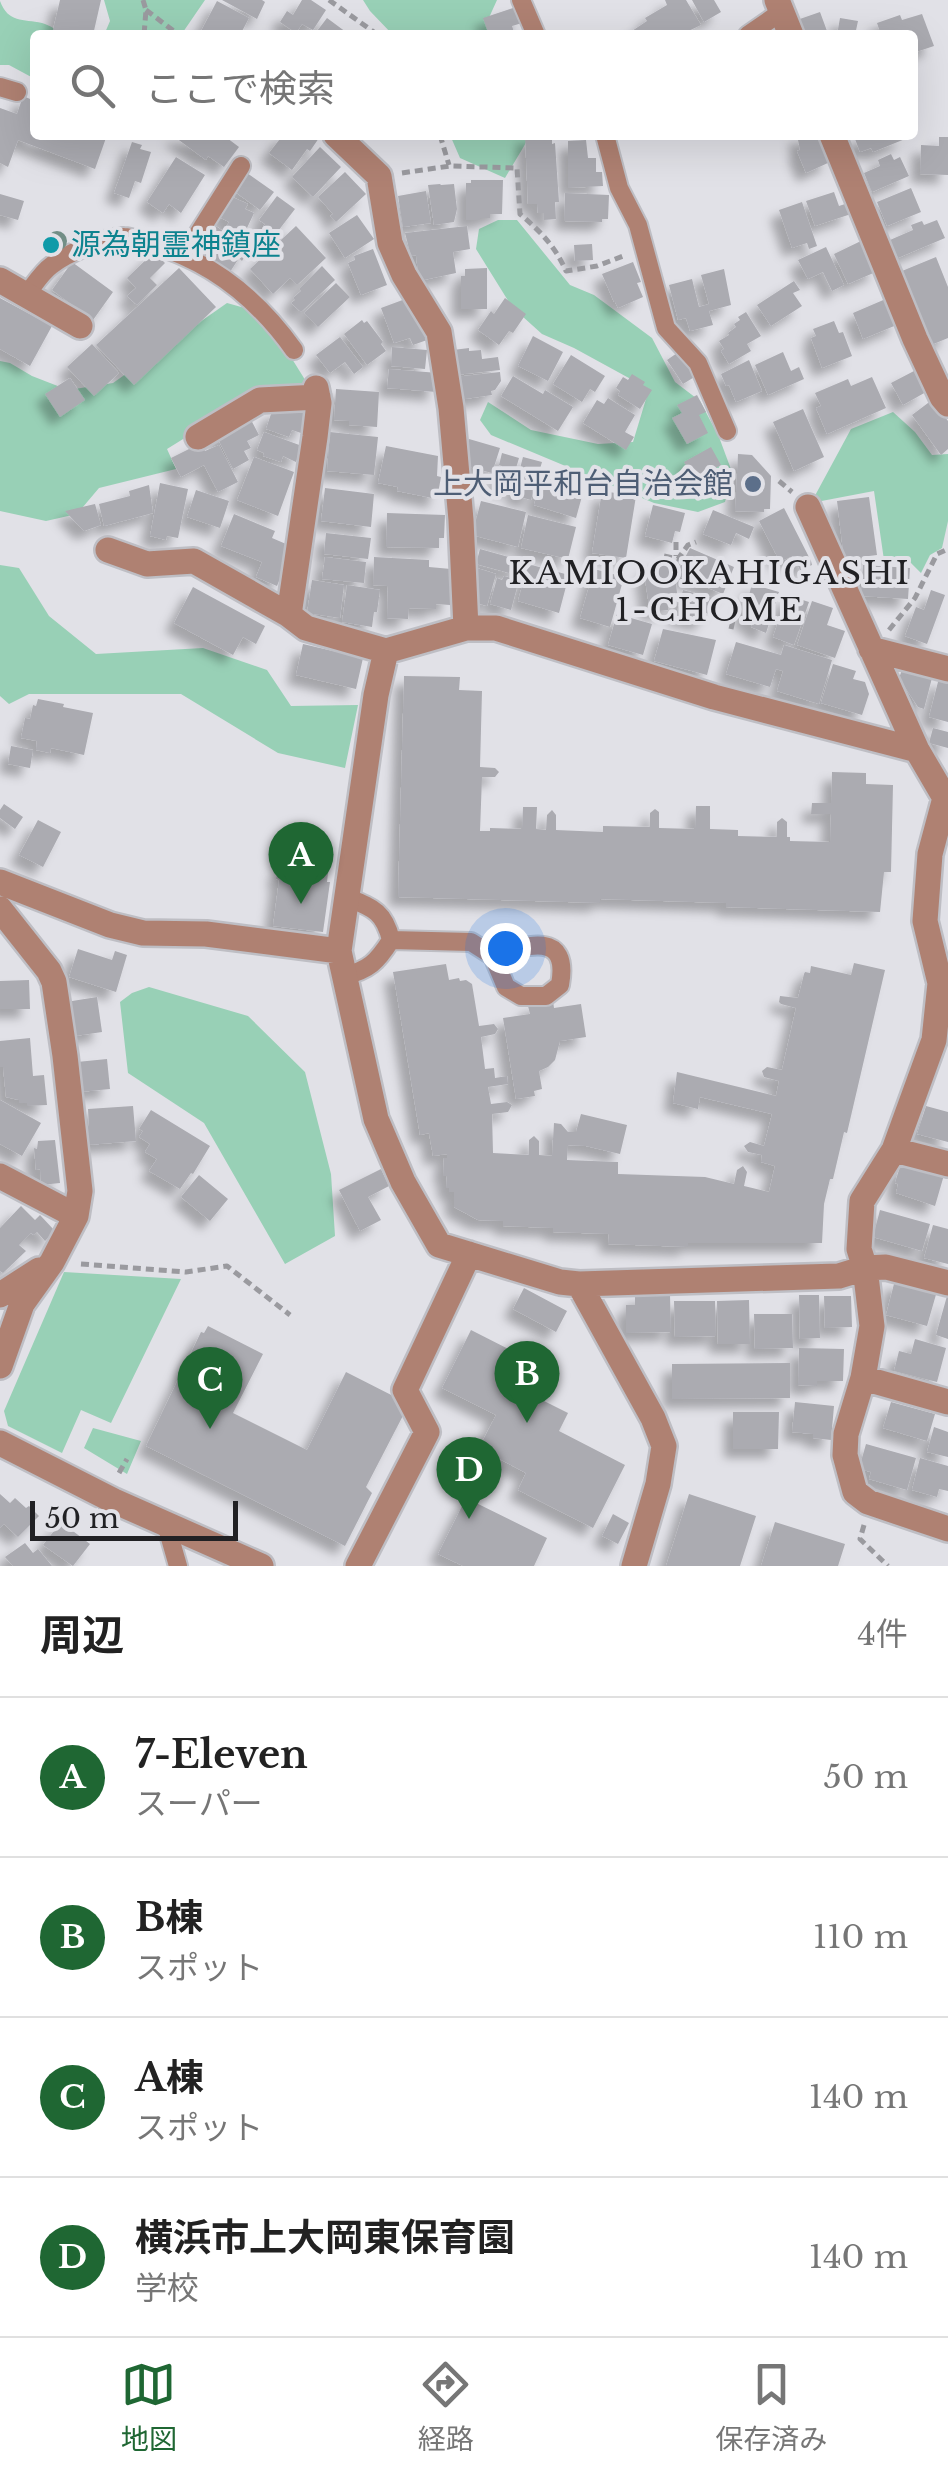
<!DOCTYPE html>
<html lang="ja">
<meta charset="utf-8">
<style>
:root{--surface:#fff;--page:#f6f6f6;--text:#222;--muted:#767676;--line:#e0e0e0;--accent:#1f6733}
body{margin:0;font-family:"Libre Baskerville","Noto Sans JP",serif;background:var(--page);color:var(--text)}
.scale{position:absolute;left:30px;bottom:25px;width:208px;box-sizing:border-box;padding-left:10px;border:5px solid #212124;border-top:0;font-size:28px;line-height:35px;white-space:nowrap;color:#212124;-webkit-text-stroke:8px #e1e1e7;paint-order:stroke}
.you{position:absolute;left:505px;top:948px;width:35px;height:35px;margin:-25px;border:8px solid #fff;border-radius:50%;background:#1a73e8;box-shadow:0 0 0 15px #1a73e833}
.badge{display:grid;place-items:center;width:65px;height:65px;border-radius:50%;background:var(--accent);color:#fff;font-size:32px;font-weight:700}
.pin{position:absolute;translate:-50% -82px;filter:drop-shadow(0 2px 5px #0008)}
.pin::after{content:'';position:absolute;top:52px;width:35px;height:30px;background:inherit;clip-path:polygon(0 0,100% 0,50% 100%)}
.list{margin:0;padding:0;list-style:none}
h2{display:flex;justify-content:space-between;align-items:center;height:130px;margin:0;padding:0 40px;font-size:42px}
h2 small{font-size:32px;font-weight:400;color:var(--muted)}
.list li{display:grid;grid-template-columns:65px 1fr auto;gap:30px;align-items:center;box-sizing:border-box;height:160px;padding:0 40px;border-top:2px solid var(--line)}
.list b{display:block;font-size:38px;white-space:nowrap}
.list p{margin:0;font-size:32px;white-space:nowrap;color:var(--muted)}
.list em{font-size:32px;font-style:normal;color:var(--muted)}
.icon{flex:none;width:55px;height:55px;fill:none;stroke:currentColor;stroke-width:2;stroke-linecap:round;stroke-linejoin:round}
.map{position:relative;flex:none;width:948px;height:1566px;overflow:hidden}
.search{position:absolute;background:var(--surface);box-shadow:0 10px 40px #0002;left:30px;right:30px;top:30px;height:110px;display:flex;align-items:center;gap:25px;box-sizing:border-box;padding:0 35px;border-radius:10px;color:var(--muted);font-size:38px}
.sheet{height:770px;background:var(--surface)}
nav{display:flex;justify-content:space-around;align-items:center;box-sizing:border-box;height:140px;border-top:2px solid var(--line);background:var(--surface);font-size:28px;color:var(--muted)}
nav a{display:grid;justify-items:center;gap:5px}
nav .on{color:var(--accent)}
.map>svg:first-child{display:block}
.green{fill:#98d0b6}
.building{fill:#ababb1;filter:url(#shadow)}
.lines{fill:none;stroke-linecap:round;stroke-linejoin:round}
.lane-casing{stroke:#bebec4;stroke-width:22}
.street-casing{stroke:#bebec4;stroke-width:30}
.path{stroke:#9a9a9f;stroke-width:5;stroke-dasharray:8 5;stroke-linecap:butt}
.lane{stroke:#af8172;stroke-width:18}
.street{stroke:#af8172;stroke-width:25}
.tree{fill:#728e86}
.culture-dot{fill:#0f9aa8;stroke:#e1e1e7;stroke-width:4}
.service-dot{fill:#5c6f8a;stroke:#e1e1e7;stroke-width:4}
.labels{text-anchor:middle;stroke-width:8;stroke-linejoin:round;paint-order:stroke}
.culture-label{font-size:30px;fill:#0d838f;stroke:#e1e1e7;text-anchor:start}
.service-label{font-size:30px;fill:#4e5e75;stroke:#e1e1e7;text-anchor:end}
.neighbourhood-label{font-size:32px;letter-spacing:2.5px;fill:#212124;stroke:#e1e1e7}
</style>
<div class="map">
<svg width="948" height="1566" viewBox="0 0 948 1566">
<defs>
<filter id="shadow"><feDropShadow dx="-9" dy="9" stdDeviation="5" flood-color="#0004"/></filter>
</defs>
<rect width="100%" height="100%" fill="#e1e1e7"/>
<path class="green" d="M104,0H205L181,35H104L110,21Z
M363,0H497L487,22L491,35H393L370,11Z
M0,1C8,23 23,19 42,23C50,25 57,31 65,35H35V79L9,65H0Z
M450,135H530V136L505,178L460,158Z
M498,220H517L570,285L594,295L652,338L675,382L700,401L719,437L732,472L725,502L698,512L654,503L491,435L480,420L488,402L531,430L598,444L633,442L649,389L574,348L542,334L512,307L476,249L479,229Z
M227,303L252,310L284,346L312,391L259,392L167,449L176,469L99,488L77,514L46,521L0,511V361L10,363L32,376L68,390L113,383Z
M893,412L915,432L932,455L948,454V521L942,548L930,555L921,573L911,563L884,560L874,491L811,503L851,429Z
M0,565L19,568L49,616L96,654L203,648L267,670L291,706L358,705L345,768L278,753L181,694H29L9,704L0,696Z
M149,987L248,1016L305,1072L331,1174L335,1236L285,1264L204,1123L128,1073L120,1002L132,993Z
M64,1272L181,1279L111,1423L81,1410L62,1453L8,1426L4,1411Z
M93,1428L141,1441L127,1474L84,1448Z"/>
<path class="building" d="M60,0H101L93,35H77L53,30Z
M222,0H262L265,2L257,19Z
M302,0H311L326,10L313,30L302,24L296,33L280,22L287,11L293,15Z
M665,0H686L701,25L680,35H626L647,21L645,18L667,5Z
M692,0H714L721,12L704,22Z
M217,1L249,18L240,35H204L200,33Z
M516,7L522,23L512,26L515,35H489L483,18Z
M820,12L827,31L820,35H802L797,20Z
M922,14L934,46L913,53V35H881L877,23L900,15L902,20Z
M327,18L350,35H314Z
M840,18L858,21L855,35H837Z
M23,96L35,101V135H107L95,169L18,140L8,167L0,163V108L17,114Z
M172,135H215L218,137L223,135L239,147L224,167L208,156L206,160Z
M283,135H315L319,138L310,151L307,149L292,170L269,153Z
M525,135H552V144L555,143L559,202H555L556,219L544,220V213H538L537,204H528Z
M797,135H819L830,162L806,173L797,151L800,150Z
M864,135H903L905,139L873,152L871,148L860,152L855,139Z
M939,137H948V175L920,174L921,145L939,146Z
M586,140L588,158H596V172H602L603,186L568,188V141Z
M132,142L142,145L140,149L151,152L141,183L135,181L129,198L114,193Z
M320,147L341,167L313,197L292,177Z
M891,154L894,160L900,157L909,176L872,192L864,173L880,166L878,160Z
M176,157L205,175L181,213L169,204L163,213L147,202Z
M345,172L366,194L336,222L330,216L333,214L318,197Z
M247,173L274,192L260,210L234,191Z
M471,180H503L502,214H490V218H480V220H466V183H471Z
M440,184L441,185L454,184L457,209L454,222L434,225L428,185Z
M911,188L921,212L887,226L877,202Z
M426,191L431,223L403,227L398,196Z
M834,192L839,206L848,203L851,214L815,226L806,201Z
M565,193L609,195L608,219H602V222L564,221Z
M0,194L24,201L18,220L0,215Z
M230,196L248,204L245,209L254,213L247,228L264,236L258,248L225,229L229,222L219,217Z
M277,196L295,209L275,235L263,227L265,224L259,220Z
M802,202L817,246L809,249L807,243L792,248L779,210Z
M357,215L374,239L345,258L329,233Z
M937,220L945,238L898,258L890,240L913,230L911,225L922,221L924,225Z
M214,225L247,247L243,252L246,254L242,261L239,258L230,272L196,250Z
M296,226L326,258L297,285L290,278L273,294L250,269Z
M467,226L470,249L453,252L456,273L419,281L416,255L411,256L405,233Z
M863,240L878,271L848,284L834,254Z
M592,244L593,260L575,261L574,245Z
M826,247L844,285L832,291L823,272L808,279L798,260Z
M373,249L387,285L361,295L348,263L355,260L354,256Z
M154,252L165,263L150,278L157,285L137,305L127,296L136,288L127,278Z
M936,257L948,287V338L931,345L902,271Z
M72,262L113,292L93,320L52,290Z
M633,262L641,282L637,283L643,297L618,308L615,302H614L602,274Z
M322,266L335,280L301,312L291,303L295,300L293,298L301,291L299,289Z
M179,268L216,307L134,385L96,345Z
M487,268V309H461V276H465V269Z
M724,269L731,305L709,311L713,325L690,331L686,318L678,320L669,285L692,279L699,307L709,304L701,275Z
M794,281L800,290L793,293L802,306L771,326L757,305Z
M336,283L350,297L318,327L304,313Z
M0,298L52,326L30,366L0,349Z
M408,298L427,340L413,345L410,338L394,343L381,308Z
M505,298L526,314L513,333L509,331L499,345L478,330L491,311L494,314Z
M888,298L899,324L863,339L853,313Z
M746,312L761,336L747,344L751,351L729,364L721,351L724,349L719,341L729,335L728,333L736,327L734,324L740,320L738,317Z
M362,320L364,323L367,321L383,342L381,344L386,351L367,365L344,334Z
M834,321L839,333L843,332L852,356L822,368L811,338L816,336L813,329Z
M533,336L563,352L548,381L518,366Z
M340,337L363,367L354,374L345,362L330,373L316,355Z
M92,344L119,373L94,396L67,367Z
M392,347L427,350L425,369L391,366Z
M469,348V351L481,350L482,359L498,357L500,370L456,375L453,350Z
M680,351L696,376L683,384L667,360Z
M783,352L791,371L799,367L804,379L768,395L755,365Z
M571,355L605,376L595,392L590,389L582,402L553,384Z
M749,360L762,391L736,402L729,385L726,386L721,374Z
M389,369L438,373L436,392L387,388Z
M914,371L926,392L903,405L891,383Z
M500,372L501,381L495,390L491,391L492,395L458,400L455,377Z
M632,374L645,382L643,385L652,390L640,409L618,395L620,391L616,388L623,377L628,380Z
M513,376L543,394L545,390L573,407L558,431L501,396Z
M872,377L886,408L827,434L816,408L821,406L815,393L848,379L851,386Z
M70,378L85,400L60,417L45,394Z
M336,389L379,392L377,427L349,425V421L334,420Z
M697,395L706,412L699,415L708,433L687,444L672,418L682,413L677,405Z
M608,398L635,415L625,432L634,437L626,450L583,423L597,400L604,404Z
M932,400L948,421V449L941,455L912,415Z
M292,408L308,414L301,433L292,430L289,437L266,429L272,411L285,410L291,412Z
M803,409L824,457L794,471L773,422Z
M250,418L259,435L247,441L251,448L244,451L249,460L233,469L216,435Z
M264,432L302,446L296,462L283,456L281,462L263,456L264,453L257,450Z
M330,432L378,437L374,475L327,471Z
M469,439L500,448L492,473L465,466L468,455L465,454Z
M201,443L205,451L219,445L238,482L218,492L204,465L181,477L171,458Z
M386,446L438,456L437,476L441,477L437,499L397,491L398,487L378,483Z
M711,447L721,465L694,480L684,462Z
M502,453L519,458L510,489L496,486L502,466L499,465Z
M738,454L752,455L771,476L770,509H764V512L735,511Z
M254,457L294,472L278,516L237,500Z
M523,457L542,462L531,500L513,495Z
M542,477L584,489L576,518L534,505Z
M160,483L188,489L178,538L167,536L166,540L150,536Z
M149,485L153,513L104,526L99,504L130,496L129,491Z
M325,488L374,494L371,527L321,521Z
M196,490L229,501L220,528L187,517Z
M602,491L636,496L626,558L592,553Z
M869,497L877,555L844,559L837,501Z
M481,501L526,512L518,547L472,535Z
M95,504L101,525L84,531L65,511Z
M653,505L685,513L680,532L675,531L672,543L645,536Z
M784,508L811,561L812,565L800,570L793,556L781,561L779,560L759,521Z
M713,510L754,527L749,539L736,533L731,545L703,534Z
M387,513L445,515L444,538H439V548L386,547Z
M234,514L275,531L272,538L286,544L285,566L277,586L256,577L262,562L221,546Z
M528,515L576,527L568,559L521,548Z
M326,533L371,538L368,559L324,554Z
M690,548L734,567L723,594L676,575Z
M480,549L523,561L520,573L510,570L509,573L476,564Z
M325,557L366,562L364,583L322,579Z
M374,557L429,560V567L451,569L450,605L436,604V609L409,608L408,619L387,618L388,586L373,585Z
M667,561L668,566L674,565L677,593H674L675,605L668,606V610L650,612L644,573L651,566V563Z
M528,564L569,575L559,613L518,601Z
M863,565L910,568L908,599L861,596Z
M477,568L496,574L487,606L473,602V581Z
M594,569L624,577L610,627L580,618Z
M504,576L519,580L511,610L490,604L497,578L502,580Z
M312,580L344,585L340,618L307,613Z
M752,584L779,592L766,633L751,627L753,623L742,620Z
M347,585L380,590L377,612H374L372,627L342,622Z
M193,587L265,626L256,644L243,637L233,655L174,623Z
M683,590L714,598L709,614L706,613L703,622L676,616Z
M931,590L945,595L927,644L905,636L916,607L924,610Z
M787,595L809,602L794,645L773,637Z
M812,601L833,608L827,625L845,631L835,658L797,645Z
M617,614L652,624L643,655L608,645Z
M663,629L716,640L707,675L654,661Z
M736,642L781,655L784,645L832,660L819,704L777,691L783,671L776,669L770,687L726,674Z
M303,644L363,658L356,689L296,675Z
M833,664L856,671L853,679L865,682L869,694L862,715L821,703Z
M902,670L932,678L924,709L918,707L899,678Z
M404,676L460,677L459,690L482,691L480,767L495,768L499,772L495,777H482L480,831H490V828L522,829L523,807H537L536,829L546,830L547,815L552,810L556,815V830L603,832V826L650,827V813L655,809L659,812V828L695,829L696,806H710V829L738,830V836L777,837V822L782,818L787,822V837H790V841L830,842L831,814H811L812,803H831L832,772L866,773V784L893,785L891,872H884L880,912L726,907V903L600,899V903L398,897Z
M939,678L948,680V722L929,717Z
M38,699L64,704L63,707L93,713L84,755L51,748L50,753L36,750L37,741L21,738L25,718L30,719L33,705L36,706Z
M933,728L948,732V748L929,743Z
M11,746L33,750L30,768L8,764Z
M4,804L23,817L15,829L0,818V810Z
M38,820L61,832L43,867L19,855Z
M278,867L328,873L327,882H330L323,932L273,926L279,880L276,879Z
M78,949L112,960L115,951L127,955L116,992L69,977Z
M854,963L885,970L847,1133L844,1132L833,1179H830L824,1204L822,1243H688V1247L608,1244L609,1234L553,1232V1228L503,1226V1221L478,1220L454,1207V1192H449V1188H446L447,1176H443L444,1158H447V1154L433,1156L429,1133L420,1135L393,972L446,964L449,980L459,978L460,981L466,980L472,984L479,1026L494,1024L498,1029L495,1034L481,1037L485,1069L494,1068L495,1078L507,1076L508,1084L488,1087L491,1104L507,1102L512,1105L508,1112L492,1114L493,1153L529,1155V1140L534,1136L539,1141V1155L552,1156L554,1123L561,1124L568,1132H576L581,1114L627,1125L620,1154L586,1146L568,1145L567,1160L618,1162V1174L705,1177L734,1184L737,1170L743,1166L747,1172L744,1186L769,1192L775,1166L761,1162L762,1155L748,1152L744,1146L750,1142L764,1146L772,1114L700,1097L698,1109L673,1103L677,1072L776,1096L779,1081L764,1077L762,1071L767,1067L782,1070L796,1008L781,1004L779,1002L780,996L798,998L804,974L805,972L810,973L811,966L851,975Z
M29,980L30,1009H0V981Z
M97,997L102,1032L75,1036L66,1002Z
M553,1001L554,1008L581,1004L586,1037L560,1041L555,1060L548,1067L539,1071L542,1089L534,1091L535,1096L516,1099L503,1018L530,1014L528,1006Z
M30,1038L33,1076L44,1075L47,1105L27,1106V1103H19V1100L6,1097L3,1067H0V1041Z
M107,1059L110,1089L79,1092L77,1062Z
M0,1100L41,1123L22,1156L0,1144Z
M133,1106L136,1141L87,1145L85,1127L89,1126L88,1109Z
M926,1106L948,1112V1142L917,1134Z
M151,1110L210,1146L193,1174L191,1173L180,1189L149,1171L157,1159L145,1152L150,1144L139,1137L143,1131L139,1129Z
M55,1140L60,1183L41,1185L40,1169L36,1170L34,1148L37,1149L38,1141Z
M901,1163L944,1175L935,1206L896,1193L898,1184L895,1183Z
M381,1169L389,1186L368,1197L381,1220L360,1231L339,1190Z
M199,1175L228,1199L210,1221L181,1197Z
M21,1206L35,1220L40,1215L55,1231L45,1241L37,1232L34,1235L31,1233L19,1245L26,1251L3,1273L0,1271V1228Z
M880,1210L930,1224L922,1251L873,1237Z
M933,1225L948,1229V1264L924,1258Z
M895,1280L937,1291L927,1326L886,1315Z
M524,1288L567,1311L556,1332L513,1309Z
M670,1295L671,1332L626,1333V1305H635V1296Z
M799,1295H819L820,1338L800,1339Z
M824,1296H851L852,1327L825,1328Z
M947,1296H948V1339L936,1335Z
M749,1300L750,1344H718L717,1301Z
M674,1301H715L716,1336L675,1337Z
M754,1314H792L793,1348L755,1349Z
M208,1326L263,1354L233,1413L307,1450L346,1372L409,1404L366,1487L372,1493L345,1546L146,1446L201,1332L204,1333Z
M471,1330L530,1360L516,1387L568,1413L559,1431L625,1465L593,1528L518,1490L526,1473L479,1448L496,1415L442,1388Z
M915,1339L946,1348L937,1382L894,1371L899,1351L911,1354Z
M799,1348L844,1349L843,1381H817V1386L798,1385Z
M790,1363V1398L672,1399V1364Z
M795,1402L834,1406L831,1440L813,1438V1434L792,1432Z
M891,1402L935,1414L927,1441L883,1428Z
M733,1412H779L778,1449H733Z
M934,1427L948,1432V1457L927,1452Z
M866,1444L916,1458L907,1490L869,1479L871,1472L859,1469Z
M920,1458L948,1466V1491L939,1489L937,1497L912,1490Z
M0,1494L10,1503L15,1498L26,1508L29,1506L39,1516L18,1537L4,1524L0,1528Z
M689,1494L756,1516L740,1566H666Z
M466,1498L547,1538L534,1566H463L438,1554Z
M613,1514L629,1523L618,1544L602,1536Z
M61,1522L90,1544L73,1566L43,1545Z
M775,1522L845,1544L838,1566H761Z
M25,1543L33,1553L38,1549L52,1566H13L5,1557Z"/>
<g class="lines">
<defs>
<path id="lane" d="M521,0L536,35
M748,35L781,12
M0,87L17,92
M605,135L619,188L638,225L666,328L698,363L727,431
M184,256L241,166
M27,294C34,285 42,272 52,265C66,254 106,236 124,237C131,237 140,241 146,243C209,259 257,298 294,350
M391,940L471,942L493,956C526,945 570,930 560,985L546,996H521L506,987L493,956
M344,976C369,970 377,962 391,940C384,911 373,908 346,897
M166,1524L178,1566"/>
<path id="street" d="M777,0L791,35
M336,135L379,176L390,243L404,275L439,332L451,408L461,520L466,628
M832,135L915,339L942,397L948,404
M0,280L80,326
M198,437L260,400L318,397
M808,507L917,750L945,798L948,799
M108,550L147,564L194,561L289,615L306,628L386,651
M289,615L315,437L319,403L316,388
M871,649L948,669
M917,750L714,697L496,628H466L386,651L376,695L339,951L376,1119L403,1182L439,1245L560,1282L579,1284L839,1276L865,1268L886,1267L948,1283
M945,798L930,854L925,921L940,983L934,1040L894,1150L862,1201L859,1249L865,1268L872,1326L863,1378L846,1434L845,1455L855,1492L868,1502L948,1529
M0,882L110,925L143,933L206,934L339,951
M0,909L49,971L54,982L65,1056L80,1191L76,1216L52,1262L22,1304L0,1366
M894,1150L948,1164
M0,1176L76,1216
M579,1284L653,1418L664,1446L658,1484L634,1566
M0,1295L39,1270
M863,1378L948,1402
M0,1443L114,1501L261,1566
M358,1566L427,1432L405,1390L469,1254"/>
</defs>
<use href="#lane" class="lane-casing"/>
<use href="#street" class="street-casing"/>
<path class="path" d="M143,0L146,10L144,35
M329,0L378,35
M146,10L179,35
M440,135L449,165
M402,173L450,166L517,168L520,214C540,231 555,246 566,271L597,266L626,255
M779,481L792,492
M676,542V556
M664,556L678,559L688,545L696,542
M731,629L734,616
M889,630L915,598L937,554L948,549
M81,1264L186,1272L227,1266L290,1315
M119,1473L127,1459
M864,1525L860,1539L888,1566"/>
<use href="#lane" class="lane"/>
<use href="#street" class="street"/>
</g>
<circle class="tree" cx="57" cy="241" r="10"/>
<circle class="culture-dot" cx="51" cy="245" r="10"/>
<circle class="service-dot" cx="753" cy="484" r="10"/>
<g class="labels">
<g class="culture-label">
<text x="71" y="255">源為朝霊神鎮座</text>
</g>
<g class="service-label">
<text x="733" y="494">上大岡平和台自治会館</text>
</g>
<g class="neighbourhood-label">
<text x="710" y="584">KAMIOOKAHIGASHI<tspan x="710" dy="37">1-CHOME</tspan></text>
</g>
</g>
</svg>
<div class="scale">50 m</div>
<div class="you"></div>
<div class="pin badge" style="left:301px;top:904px">A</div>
<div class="pin badge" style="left:527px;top:1423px">B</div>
<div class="pin badge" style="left:210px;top:1429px">C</div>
<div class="pin badge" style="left:469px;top:1519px">D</div>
<div class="search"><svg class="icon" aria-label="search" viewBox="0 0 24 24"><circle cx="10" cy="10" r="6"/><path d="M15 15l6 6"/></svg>ここで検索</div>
</div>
<section class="sheet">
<h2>周辺<small>4件</small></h2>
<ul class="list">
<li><span class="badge">A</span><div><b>7-Eleven</b><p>スーパー</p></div><em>50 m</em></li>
<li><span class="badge">B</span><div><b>B棟</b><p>スポット</p></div><em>110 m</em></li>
<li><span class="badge">C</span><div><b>A棟</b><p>スポット</p></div><em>140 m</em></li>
<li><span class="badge">D</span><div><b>横浜市上大岡東保育園</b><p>学校</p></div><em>140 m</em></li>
</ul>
</section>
<nav>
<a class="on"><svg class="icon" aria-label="map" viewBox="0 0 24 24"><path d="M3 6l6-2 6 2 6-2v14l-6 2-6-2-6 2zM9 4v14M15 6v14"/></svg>地図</a>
<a><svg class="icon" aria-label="directions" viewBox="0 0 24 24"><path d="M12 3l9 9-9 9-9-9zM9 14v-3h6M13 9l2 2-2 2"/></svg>経路</a>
<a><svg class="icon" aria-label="saved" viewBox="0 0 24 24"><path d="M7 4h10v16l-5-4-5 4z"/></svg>保存済み</a>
</nav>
